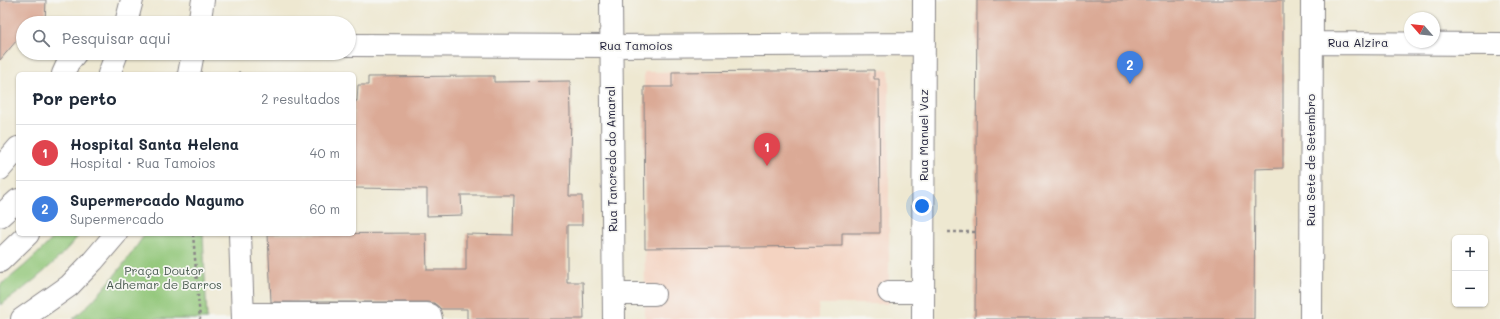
<!DOCTYPE html>
<html lang="pt">
<meta charset="utf-8">
<style>
:root{--surface:#fff;--page:#f6f6f7;--text:#1f2937;--muted:#747a83;--line:#e0e1e3;--accent:#db2777}
body{margin:0;font-family:Mali,sans-serif;background:var(--page);color:var(--text)}
.controls{position:absolute;right:12px;bottom:12px;display:grid;overflow:hidden;border-radius:6px;box-shadow:0 1px 3px #0004}
.controls button{width:36px;height:36px;display:grid;place-items:center;padding:0;border:0;border-bottom:1px solid var(--line);background:var(--surface);color:var(--text);font:20px sans-serif}
.compass{position:absolute;left:1404px;top:12px;width:36px;height:36px;border-radius:50%;background:var(--surface);box-shadow:0 1px 3px #0004;rotate:298deg}
.you{position:absolute;left:922px;top:206px;width:14px;height:14px;margin:-10px;border:3px solid #fff;border-radius:50%;background:#1a73e8;box-shadow:0 0 0 6px #1a73e833}
.badge{display:grid;place-items:center;width:26px;height:26px;border-radius:50%;background:var(--accent);color:#fff;font-size:13px;font-weight:700}
.pin{position:absolute;translate:-50% -33px;filter:drop-shadow(0 1px 2px #0008)}
.pin::after{content:'';position:absolute;top:21px;width:14px;height:12px;background:inherit;clip-path:polygon(0 0,100% 0,50% 100%)}
.list{margin:0;padding:0;list-style:none}
h2{display:flex;justify-content:space-between;align-items:center;height:52px;margin:0;padding:0 16px;font-size:17px}
h2 small{font-size:13px;font-weight:400;color:var(--muted)}
.list li{display:grid;grid-template-columns:26px 1fr auto;gap:12px;align-items:center;box-sizing:border-box;height:56px;padding:0 16px;border-top:1px solid var(--line)}
.list b{display:block;font-size:15px;white-space:nowrap}
.list p{margin:0;font-size:13px;white-space:nowrap;color:var(--muted)}
.list em{font-size:13px;font-style:normal;color:var(--muted)}
.icon{flex:none;width:22px;height:22px;fill:none;stroke:currentColor;stroke-width:2;stroke-linecap:round;stroke-linejoin:round}
.map{position:relative;flex:none;width:1500px;height:319px;overflow:hidden}
.search{position:absolute;background:var(--surface);box-shadow:0 1px 3px #0004;left:16px;top:16px;width:340px;height:44px;display:flex;align-items:center;gap:10px;box-sizing:border-box;padding:0 14px;border-radius:22px;color:var(--muted);font-size:15px}
.panel{position:absolute;background:var(--surface);box-shadow:0 1px 3px #0004;left:16px;top:72px;width:340px;height:164px;border-radius:6px}
.map>svg:first-child{display:block}
.built{fill:#f4d3c1}
.green{fill:#91c678;stroke:#5a745a}
.building{fill:#dbaa96}
.lines{fill:none;stroke-linecap:round;stroke-linejoin:round}
.minor-casing{stroke:#888586;stroke-width:24}
.highway-casing{stroke:#888586;stroke-width:24}
.path{stroke:#888586;stroke-width:2.5;stroke-dasharray:3 3;stroke-linecap:butt}
.minor{stroke:#fff;stroke-width:22}
.highway{stroke:#fff;stroke-width:22}
.labels{text-anchor:middle;stroke-width:3.5;stroke-linejoin:round;paint-order:stroke}
.street-label{font-size:12px;fill:#22223b;stroke:#f6f6f2}
.park-label{font-size:12px;fill:#495b50;stroke:#f6f6f2}
</style>
<div class="map">
<svg width="1500" height="319" viewBox="0 0 1500 319">
<rect width="100%" height="100%" fill="#f6f6f2"/>
<filter id="ink" filterUnits="userSpaceOnUse"><feTurbulence type="fractalNoise" baseFrequency=".025" numOctaves="2"/><feDisplacementMap in="SourceGraphic" scale="8" xChannelSelector="R" yChannelSelector="G"/><feConvolveMatrix kernelMatrix="1 2 1 2 8 2 1 2 1" color-interpolation-filters="sRGB"/></filter>
<filter id="wash" filterUnits="userSpaceOnUse"><feTurbulence type="fractalNoise" baseFrequency=".012" numOctaves="4" result="noise"/><feDisplacementMap in="SourceGraphic" scale="16" xChannelSelector="R" yChannelSelector="G"/><feGaussianBlur stdDeviation="0.9" result="paint"/><feColorMatrix in="noise" values="0 0 0 0 0 0 0 0 0 0 0 0 0 0 0 0 0 1.4 0 .05"/><feComposite in="paint" operator="in"/></filter>
<g filter="url(#wash)">
<rect width="100%" height="100%" fill="#eee8d1"/>
<path class="built" d="M889,70V304H819V319H645L644,72Z"/>
<path class="green" d="M57,234H80C57,262 31,285 0,305V285C21,270 39,253 57,234Z
M145,234H203L207,319H73C101,295 124,265 145,234Z"/>
<g id="blocks">
<path class="building" d="M0,0H46L45,23H23V33L0,60Z
M977,0H1283V168L1255,169L1254,319H975Z
M874,70V79H879L880,233H842V246L645,248L644,87H672V72Z
M473,76H494V82L570,81L571,113L569,196H582V225H567V282H583L584,319H467V309H441L434,303L427,302H271L268,234L426,233L427,270H466V234L513,235L514,195H461L462,215L427,216V189L354,188V101H357L358,85H368V77Z"/>
</g>
</g>
<g filter="url(#ink)">
<use href="#blocks" fill-opacity="0" stroke="#888586" stroke-width="1"/>
<g class="lines">
<defs>
<path id="minor" d="M611,0L614,319
M1312,43L1500,44
M349,45L611,46L924,44
M63,74L68,63L76,53
M0,169L18,148
M240,234L243,319
M889,292H923
M614,294H654
M243,314H427L430,315L431,319
M923,319L924,0
M1311,319L1312,0"/>
<path id="highway" d="M126,23L132,0
M199,23L203,0
M109,74L117,53
M189,74L193,53
M0,216L18,200
M0,261L28,234
M22,319L69,286L93,261L116,234"/>
</defs>
<use href="#minor" class="minor-casing"/>
<use href="#highway" class="highway-casing"/>
<path class="path" d="M238,74L240,72
M948,232H975
M193,234L200,319"/>
<use href="#minor" class="minor"/>
<use href="#highway" class="highway"/>
</g>
</g>
<g class="labels">
<g class="street-label">
<text x="1358" y="47">Rua Alzira</text>
<text x="636" y="50">Rua Tamoios</text>
<text transform="translate(924 135) rotate(-90)" y="4">Rua Manuel Vaz</text>
<text transform="translate(612 159) rotate(-91)" y="4">Rua Tancredo do Amaral</text>
<text transform="translate(1311 160) rotate(-90)" y="4">Rua Sete de Setembro</text>
</g>
<g class="park-label">
<text x="164" y="275">Praça Doutor<tspan x="164" dy="14">Adhemar de Barros</tspan></text>
</g>
</g>
</svg>
<div class="controls">
<button>+</button>
<button>−</button>
</div>
<svg class="compass" viewBox="-18 -18 36 36"><path d="M0-13l5 13h-10z" fill="#e53935"/><path d="M0 13l5-13h-10z" fill="#747a83"/></svg>
<div class="you"></div>
<div class="pin badge" style="left:767px;top:166px;background:#e0444e">1</div>
<div class="pin badge" style="left:1130px;top:84px;background:#3f7fe0">2</div>
<div class="search"><svg class="icon" aria-label="search" viewBox="0 0 24 24"><circle cx="10" cy="10" r="6"/><path d="M15 15l6 6"/></svg>Pesquisar aqui</div>
<section class="panel">
<h2>Por perto<small>2 resultados</small></h2>
<ul class="list">
<li><span class="badge" style="background:#e0444e">1</span><div><b>Hospital Santa Helena</b><p>Hospital · Rua Tamoios</p></div><em>40 m</em></li>
<li><span class="badge" style="background:#3f7fe0">2</span><div><b>Supermercado Nagumo</b><p>Supermercado</p></div><em>60 m</em></li>
</ul>
</section>
</div>
